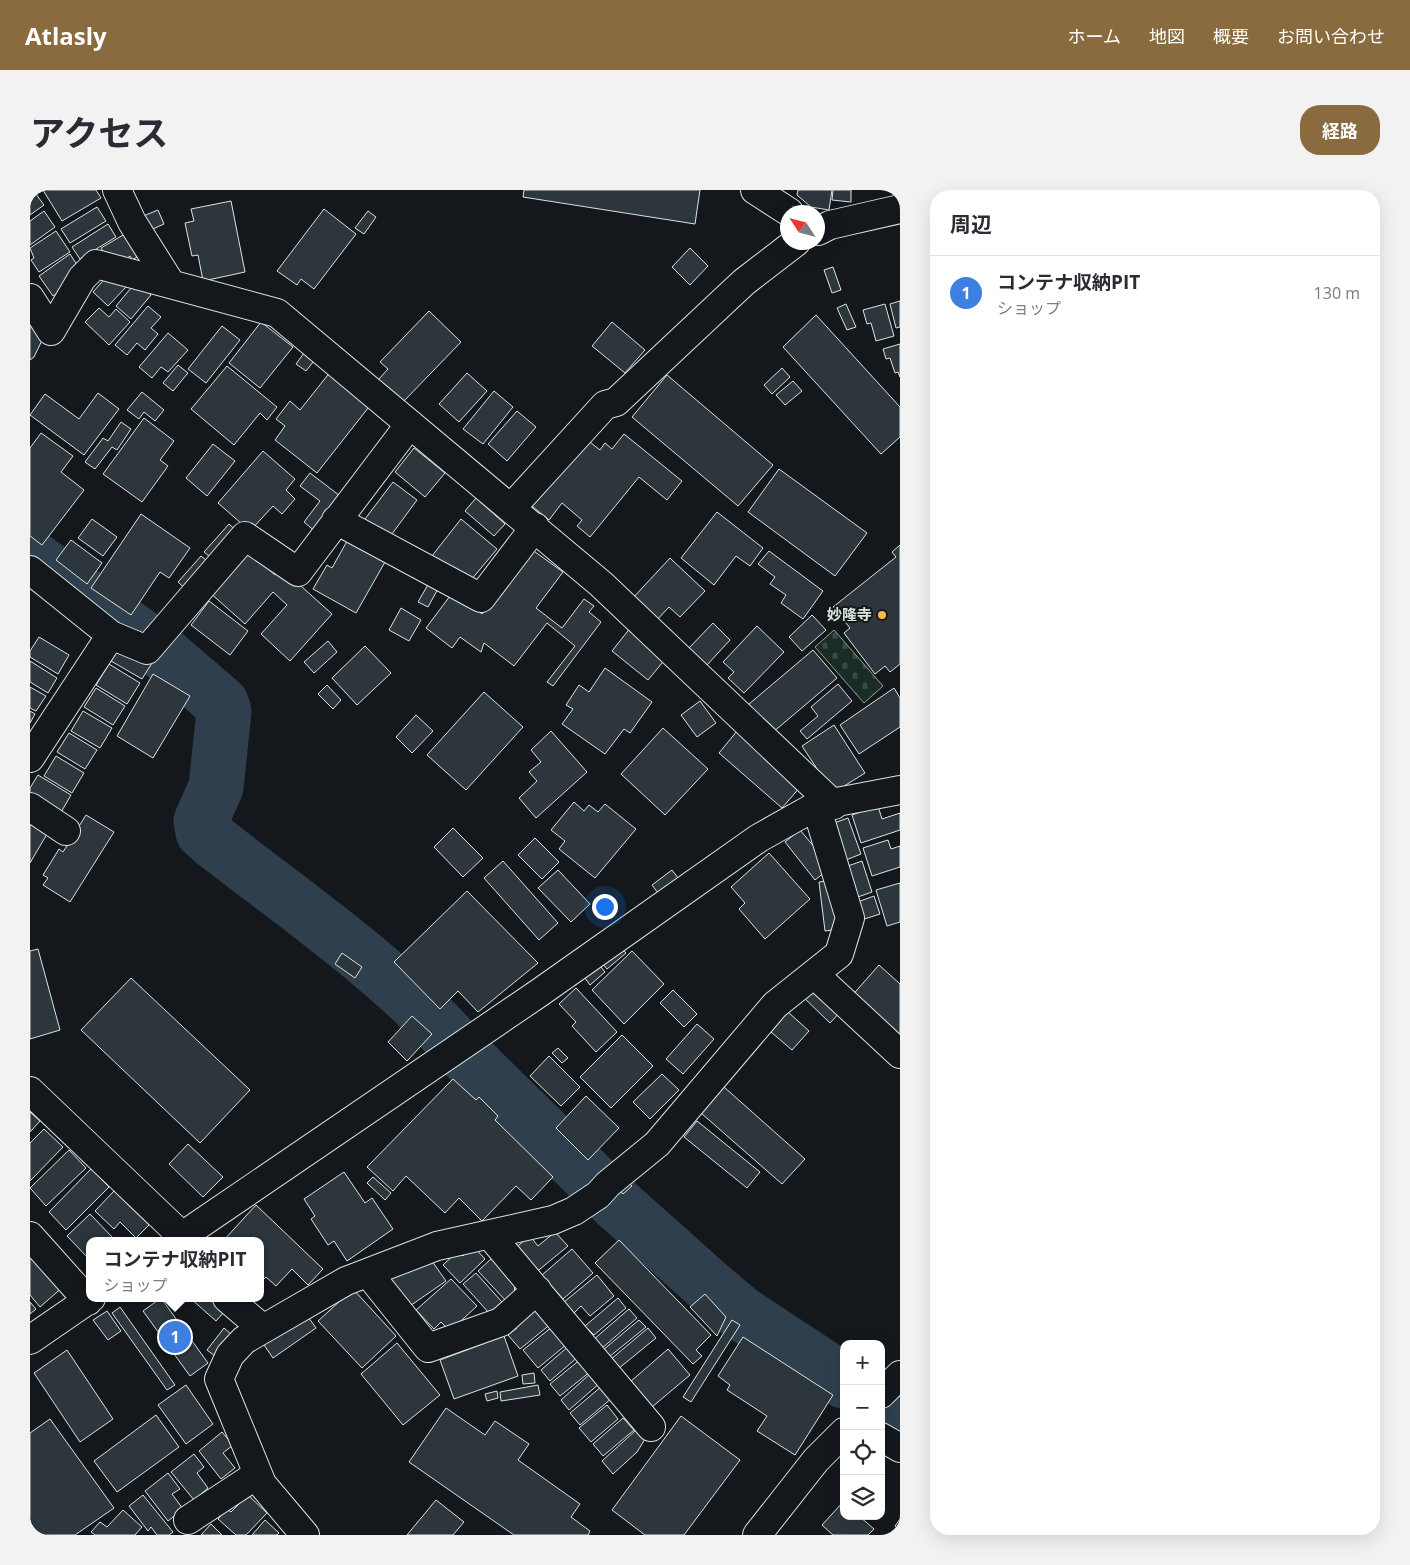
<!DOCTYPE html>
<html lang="ja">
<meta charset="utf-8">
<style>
:root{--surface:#fff;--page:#f2f2f3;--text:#2b2b33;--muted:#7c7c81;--line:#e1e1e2;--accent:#8a6a3f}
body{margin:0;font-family:"Open Sans","Noto Sans JP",sans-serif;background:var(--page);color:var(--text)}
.controls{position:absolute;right:15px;bottom:15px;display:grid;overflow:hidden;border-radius:10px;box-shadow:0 5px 20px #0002}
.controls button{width:45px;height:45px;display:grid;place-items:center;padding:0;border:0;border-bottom:1px solid var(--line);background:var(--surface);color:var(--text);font:25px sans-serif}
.compass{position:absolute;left:750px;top:15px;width:45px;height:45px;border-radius:50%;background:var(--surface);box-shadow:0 5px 20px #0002;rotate:306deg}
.you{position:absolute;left:574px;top:716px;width:18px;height:18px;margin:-12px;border:4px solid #fff;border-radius:50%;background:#1a73e8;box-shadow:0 0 0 8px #1a73e833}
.badge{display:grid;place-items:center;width:32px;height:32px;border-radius:50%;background:var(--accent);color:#fff;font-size:16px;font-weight:700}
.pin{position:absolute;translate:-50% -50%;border:2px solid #fff;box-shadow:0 1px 5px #0006}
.popup{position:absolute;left:56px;top:1047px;width:178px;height:65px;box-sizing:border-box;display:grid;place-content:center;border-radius:10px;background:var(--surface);filter:drop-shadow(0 1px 4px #0005);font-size:16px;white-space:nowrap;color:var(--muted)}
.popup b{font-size:19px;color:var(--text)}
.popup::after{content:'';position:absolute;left:50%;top:100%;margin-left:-10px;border:10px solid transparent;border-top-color:var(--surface)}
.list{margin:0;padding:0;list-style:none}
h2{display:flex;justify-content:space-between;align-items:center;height:65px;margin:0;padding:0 20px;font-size:21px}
h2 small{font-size:16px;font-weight:400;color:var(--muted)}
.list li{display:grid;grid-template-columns:32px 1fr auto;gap:15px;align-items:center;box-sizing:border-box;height:75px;padding:0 20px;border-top:1px solid var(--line)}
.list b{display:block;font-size:19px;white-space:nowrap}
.list p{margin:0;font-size:16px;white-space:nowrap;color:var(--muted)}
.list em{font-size:16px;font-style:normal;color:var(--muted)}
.icon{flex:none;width:28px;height:28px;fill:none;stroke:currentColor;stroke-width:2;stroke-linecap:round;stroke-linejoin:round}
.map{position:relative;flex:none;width:870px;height:1345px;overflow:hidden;border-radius:20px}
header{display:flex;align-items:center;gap:30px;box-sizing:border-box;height:70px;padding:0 25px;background:var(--accent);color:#fff}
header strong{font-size:24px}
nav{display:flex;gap:28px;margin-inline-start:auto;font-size:18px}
.intro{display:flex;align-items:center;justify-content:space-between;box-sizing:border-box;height:120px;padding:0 30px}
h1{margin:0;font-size:35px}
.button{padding:12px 22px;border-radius:20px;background:var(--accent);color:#fff;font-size:18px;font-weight:700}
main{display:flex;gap:30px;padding:0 30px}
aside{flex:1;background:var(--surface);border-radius:20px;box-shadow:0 5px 20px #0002}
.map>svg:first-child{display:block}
.cemetery{fill:url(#cemetery-stones);stroke:#939e99}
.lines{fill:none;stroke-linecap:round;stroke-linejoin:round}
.river{stroke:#2f3f4d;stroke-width:55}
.building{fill:#2c363c;stroke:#d8e6dc}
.minor-casing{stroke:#d8e6dc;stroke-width:30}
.minor{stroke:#14181c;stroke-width:28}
.poi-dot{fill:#ffb74d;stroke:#14181c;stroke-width:2}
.labels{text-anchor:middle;stroke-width:4;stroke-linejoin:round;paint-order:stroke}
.poi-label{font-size:15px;font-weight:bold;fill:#d8e6dc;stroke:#14181c;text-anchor:end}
</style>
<header>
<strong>Atlasly</strong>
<nav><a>ホーム</a><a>地図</a><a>概要</a><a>お問い合わせ</a></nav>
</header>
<div class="intro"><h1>アクセス</h1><a class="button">経路</a></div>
<main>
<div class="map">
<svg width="870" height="1345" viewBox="0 0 870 1345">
<defs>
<pattern id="cemetery-stones" width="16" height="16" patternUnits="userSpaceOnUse" patternTransform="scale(1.25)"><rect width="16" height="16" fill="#1a2d24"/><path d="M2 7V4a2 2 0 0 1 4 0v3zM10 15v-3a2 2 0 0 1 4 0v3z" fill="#3b4b43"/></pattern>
</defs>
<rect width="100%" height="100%" fill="#14181c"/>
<path class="cemetery" d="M804,440L853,496L834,513L785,457Z"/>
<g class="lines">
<path class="river" d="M0,366L127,458L191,513L194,521L186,597L171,631L173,642L182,650C269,718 365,783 437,867L586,1013L679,1096L711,1123L814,1191
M851,1214L870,1227"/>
</g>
<path class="building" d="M0,0H3L14,15L0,25Z
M13,0H66L71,8L32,31Z
M494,0H670L665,34L493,7Z
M768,0H802L799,20L781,17L767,5Z
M803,0H821V12L802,10Z
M201,11L215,82L173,91L168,65L162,66L155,33L164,31L161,19Z
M67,17L76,31L40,53L31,39Z
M294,19L326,44L284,99L271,89L267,95L247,81Z
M128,20L134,34L118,41L111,27Z
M14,21L25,37L0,55V31Z
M338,21L346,27L334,44L325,38Z
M78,34L86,47L50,69L42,57Z
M26,41L40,62L9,82L1,70L4,68L0,58Z
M100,41L114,63L102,70L100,66L96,69L94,66L79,71L71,58Z
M660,58L678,76L660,95L642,77Z
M40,64L49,78L35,88L40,94L23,106L9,86Z
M803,77L811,100L802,103L794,80Z
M78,85L97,96L78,116L63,102Z
M106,92L121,105L101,129L86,116Z
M870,111V137L866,138L860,114Z
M816,114L826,137L817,140L807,118Z
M855,114L864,146L846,151L841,133L837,134L833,120Z
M118,116L131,127L121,138L128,144L115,160L107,153L97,165L85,155Z
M69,118L79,127L86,119L100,132L79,155L55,132Z
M399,121L431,152L372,213L348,190L358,179L350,172Z
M786,125L870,217V247L851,264L753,157Z
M0,131L17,140L4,167L0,170Z
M231,132L263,157L230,198L199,173Z
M582,132L615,160L595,183L562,156Z
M192,136L210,150L176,193L158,179Z
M138,143L158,160L138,182L131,177L122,188L109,177Z
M870,154V187L868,182L865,183L860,168L856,169L853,159Z
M277,159L287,167L276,181L266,174Z
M148,175L158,183L143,201L133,193Z
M197,176L247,217L237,230L230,223L204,255L161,219Z
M752,178L760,187L742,204L734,195Z
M301,181L342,213L287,283L245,250L255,236L246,229L260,211L270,220Z
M437,183L457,201L429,232L409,214Z
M637,185L743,275L708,316L602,227Z
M763,191L772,201L755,215L746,205Z
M464,201L483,217L453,254L433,239Z
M112,202L134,220L125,231L114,222L109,229L97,220Z
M68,203L89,219L54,265L0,225L15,204L49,229Z
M487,221L506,237L477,271L458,254Z
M114,228L144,251L130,270L138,276L112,312L73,284Z
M91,232L101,239L87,260L82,257L65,279L55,272L73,248L78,251Z
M11,243L43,266L31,282L54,300L12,355L0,346V258Z
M594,244L652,291L637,310L609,287L560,347L547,336L552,330L532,313L519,330L502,316L556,249L570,260L575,253L582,259Z
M183,254L205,271L177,306L156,288Z
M384,258L415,283L395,307L365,282Z
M233,261L265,289L256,300L265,309L252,324L243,316L220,341L188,313Z
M749,279L837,343L805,386L718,322Z
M280,283L314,309L287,343L274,332L290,311L270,296Z
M363,292L387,310L359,348L335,329Z
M446,308L475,334L464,346L435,321Z
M687,322L733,358L720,376L706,366L684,395L651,368Z
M111,324L160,358L139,388L130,382L101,425L61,398Z
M62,329L87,347L73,366L48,348Z
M431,329L467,359L436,396L398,371Z
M199,334L210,344L185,371L174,362Z
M321,344L359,365L326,423L283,399L297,375L302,378Z
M41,350L72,373L57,394L26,370Z
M870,355V474L860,482L855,476L845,484L814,443L820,438L803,417L866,367L862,362Z
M216,359L245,385L251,378L302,424L260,471L231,444L257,415L243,402L215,434L178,401Z
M501,359L533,382L506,418L532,438L554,409L564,416L559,422L571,432L523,496L517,492L545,456L517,433L484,476L454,453L451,462L430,447L422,458L396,438L423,402L452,424Z
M739,361L793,401L773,429L751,413L756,405L740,394L745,387L728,374Z
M171,366L182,375L159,402L148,392Z
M640,368L675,401L650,427L639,417L625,432L601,410Z
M400,391L409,397L398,417L388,412Z
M179,411L218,441L200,465L161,435Z
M371,418L391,430L379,451L359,440Z
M782,425L796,440L772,461L759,447Z
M683,433L700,450L676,476L658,459Z
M727,436L754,462L714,503L698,488L704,482L693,472Z
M601,437L637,467L618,490L582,461Z
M9,447L39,465L28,484L0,467V461Z
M298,451L307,462L284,483L274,472Z
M91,454L122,473L112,489L81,471Z
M335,456L361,483L327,515L302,488Z
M783,460L807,488L742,543L719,514Z
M0,471L27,488L18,503L0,492Z
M79,474L110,493L97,514L66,495Z
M575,478L622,512L600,543L594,539L575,564L532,534L543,519L536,515L549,495L559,502Z
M123,484L160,506L123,568L87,546Z
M808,494L822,511L777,549L770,541L788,526L781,517Z
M297,495L311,510L303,519L288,504Z
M0,497L16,506L6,521L0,518Z
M66,498L95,516L83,535L54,517Z
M864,498L870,508V537L829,564L810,535Z
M454,502L493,537L436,600L397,565Z
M670,511L686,533L667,547L651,525Z
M0,521L5,524L0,533Z
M53,521L82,538L70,558L41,541Z
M386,525L403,541L382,563L366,547Z
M804,535L835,583L803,603L772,556Z
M633,538L678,579L635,625L591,584Z
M521,541L557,582L506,628L489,608L507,591L499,582L511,572L501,560Z
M707,541L771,596L752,618L689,563Z
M39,543L67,560L55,579L27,562Z
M26,566L54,583L42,603L14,586Z
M8,585L41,605L30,624L0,605V598Z
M544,612L554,621L559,615L568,622L575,614L606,639L565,688L529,659L535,651L521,640Z
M848,616L852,629L870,623V640L831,653L822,625Z
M56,625L84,642L40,712L13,695L18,688L13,685L29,659L33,662Z
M818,628L831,664L816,670L804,633Z
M0,634L17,644L0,673Z
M423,638L453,668L433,687L404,657Z
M770,640L801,677L785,690L755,652Z
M505,648L529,672L512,689L488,665Z
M858,650L861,659L870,656V677L842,686L833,658Z
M739,663L780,709L735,749L709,719L715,713L701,697Z
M473,671L528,733L509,750L454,688Z
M832,671L842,702L825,708L815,677Z
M528,680L560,714L541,732L508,698Z
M642,680L648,688L628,703L622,695Z
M803,690L810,739L795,741L789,692Z
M870,693V732L857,736L846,700Z
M437,701L508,773L448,822L428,801L410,819L364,772Z
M844,706L850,724L828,731L822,714Z
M589,755L596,763L577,779L571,772Z
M8,759L30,840L0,849V761Z
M602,761L634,794L594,834L562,800Z
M312,763L332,777L325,788L305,774Z
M567,772L575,782L560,795L552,784Z
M849,775L870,794V856L819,809Z
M101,788L220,900L170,953L51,840Z
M782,791L812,820L800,833L770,804Z
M546,798L587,842L566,862L542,836L546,832L529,814Z
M643,800L667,824L654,837L630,813Z
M758,822L779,841L762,860L741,842Z
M382,826L402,844L377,871L358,852Z
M667,834L684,849L653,884L636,869Z
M592,845L623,876L581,918L550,887Z
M528,858L538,868L532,873L522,863Z
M519,866L550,897L531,916L500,886Z
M632,884L649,900L620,929L603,912Z
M423,889L446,910L449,907L468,926L465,930L523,987L501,1010L486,996L452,1031L429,1008L415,1023L376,986L363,1001L337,977Z
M694,897L775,969L752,994L671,923Z
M556,906L589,938L558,970L526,938Z
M0,922L10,931L0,942Z
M667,931L730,982L717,998L654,947Z
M14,939L33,957L0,991V953Z
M158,954L193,987L173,1007L139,974Z
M39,960L56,978L16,1016L0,998Z
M61,979L79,997L36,1040L19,1022Z
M314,982L335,1013L342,1008L363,1039L317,1071L304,1051L298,1055L281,1029L285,1026L274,1009Z
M343,987L361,1003L355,1010L337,993Z
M596,990L602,996L593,1004L587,997Z
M84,1001L119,1035L106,1048L90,1032L84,1039L65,1021Z
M226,1015L293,1079L278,1095L262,1079L246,1096L236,1087L230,1093V1051H193Z
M60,1024L86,1051H60V1070L37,1046Z
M525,1042L538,1056L504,1084L484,1059L500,1046L508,1056Z
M589,1050L681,1145L666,1160L672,1166L663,1174L565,1073Z
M443,1056L455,1069L430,1093L413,1075L428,1061L433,1066Z
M542,1059L563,1083L533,1109L512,1085Z
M0,1064L34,1096L10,1117L0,1105Z
M397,1064L416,1091L377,1118L359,1090Z
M462,1068L485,1092L484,1106L477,1112L448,1081Z
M446,1083L472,1112L459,1123L433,1094Z
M567,1085L584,1106L560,1126L551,1116L544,1123L534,1112Z
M421,1089L447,1116L420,1141L411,1132L404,1139L386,1120Z
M323,1099L366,1146L332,1178L288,1131Z
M675,1104L696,1127L687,1146L660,1117Z
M131,1108L178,1173L160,1186L113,1121Z
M160,1108H178L194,1122L186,1131Z
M588,1108L596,1118L564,1145L555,1136Z
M0,1112L6,1119L0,1124Z
M507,1114L522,1133L490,1159L478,1145L487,1138L483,1134Z
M90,1117L145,1195L137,1200L82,1123Z
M599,1119L607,1128L571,1159L563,1150Z
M77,1121L91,1141L78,1150L63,1130Z
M276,1124L286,1138L243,1168L230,1149Z
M609,1130L616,1137L579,1167L573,1160Z
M702,1130L710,1135L661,1212L653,1207Z
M522,1137L536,1155L508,1178L493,1160Z
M194,1138L202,1145L185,1166L177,1160Z
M618,1138L626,1148L588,1179L580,1170Z
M474,1146L488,1186L424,1209L410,1170Z
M713,1147L803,1205L765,1265L727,1241L737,1226L697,1200L700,1195L688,1186Z
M367,1153L410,1205L373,1235L331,1184Z
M540,1155L549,1166L520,1191L511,1180Z
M638,1159L660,1185L622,1217L600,1192Z
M37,1160L83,1229L50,1252L4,1183Z
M551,1169L561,1181L530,1206L520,1194Z
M504,1183L505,1193L493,1194L492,1185Z
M561,1183L570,1193L539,1220L531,1210Z
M156,1195L183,1234L156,1254L128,1215Z
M508,1195L510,1205L471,1211L470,1202Z
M572,1196L582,1208L550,1235L540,1223Z
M467,1201L468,1208L457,1211L455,1204Z
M577,1215L588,1229L561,1252L549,1238Z
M416,1218L455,1245L465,1231L499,1254L488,1270L550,1314L541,1327L560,1341L558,1345H484L379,1272Z
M126,1225L149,1257L87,1302L64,1271Z
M651,1226L710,1270L654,1345H615L582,1320Z
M593,1228L604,1240L573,1266L563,1254Z
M20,1229L84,1318L45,1345H8L0,1333V1243Z
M606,1240L615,1249L607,1262L583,1284L572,1271Z
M192,1242L203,1255L193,1263L205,1278L191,1289L169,1261Z
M164,1264L174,1277L167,1283L178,1298L164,1310L141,1282Z
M138,1283L150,1299L142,1304L153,1319L138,1331L115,1301Z
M113,1305L143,1342L139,1345H127L121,1337L118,1341L99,1316Z
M218,1305L237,1323L216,1345H206L188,1329L197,1319L201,1322Z
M406,1310L434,1332L423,1345H377Z
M813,1312L814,1326H829L844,1339L838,1345H803L792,1335Z
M93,1320L112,1337L105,1345H65L61,1342L70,1332L77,1337Z
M870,1329V1340L865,1336Z
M235,1330L249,1343L247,1345H222Z
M181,1334L192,1345H171Z
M863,1340L870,1345H860Z"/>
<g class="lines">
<defs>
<path id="minor" d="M87,0L102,32L141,94
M725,0L759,22
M788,41L800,35L870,19
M0,108L21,141L52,88L66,74L247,123L571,394L804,615
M482,317L575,215L586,212L714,92L766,52
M306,330L451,408L505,337
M0,380L81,445L117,460L215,346L268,382L380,234
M0,568L81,445
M0,617L36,641
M784,784L870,864
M0,901L152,1046
M460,1045L621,1237
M0,1046L58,1111
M145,1051L509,803L729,648L786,616L870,600
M338,1083L398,1158L471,1132L507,1100
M197,1108L232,1138
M0,1150L61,1108
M851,1204L870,1185
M851,1247L870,1258
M158,1330L228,1284
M275,1345L232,1294L228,1284L189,1189L200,1165L214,1150L316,1091L407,1056L523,1030L544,1021L568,1005L578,994L627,954L745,815L809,764L820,728L786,616
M727,1345L786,1270L814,1242"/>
</defs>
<use href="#minor" class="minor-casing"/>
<use href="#minor" class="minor"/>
</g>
<circle class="poi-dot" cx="852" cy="425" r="5"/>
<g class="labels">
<g class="poi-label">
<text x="842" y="430">妙隆寺</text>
</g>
</g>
</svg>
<div class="controls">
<button>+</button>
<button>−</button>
<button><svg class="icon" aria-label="locate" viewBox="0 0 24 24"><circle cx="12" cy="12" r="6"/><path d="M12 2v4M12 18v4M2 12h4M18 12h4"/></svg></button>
<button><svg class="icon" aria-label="layers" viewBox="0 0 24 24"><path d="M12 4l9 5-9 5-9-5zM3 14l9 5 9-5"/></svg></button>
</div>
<svg class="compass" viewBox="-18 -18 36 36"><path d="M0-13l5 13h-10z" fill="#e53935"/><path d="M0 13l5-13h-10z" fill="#7c7c81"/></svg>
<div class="you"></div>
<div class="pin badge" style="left:145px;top:1147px;background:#3f7fe0">1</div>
<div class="popup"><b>コンテナ収納PIT</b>ショップ</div>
</div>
<aside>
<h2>周辺<small></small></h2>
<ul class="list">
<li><span class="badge" style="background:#3f7fe0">1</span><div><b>コンテナ収納PIT</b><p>ショップ</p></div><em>130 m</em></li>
</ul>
</aside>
</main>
